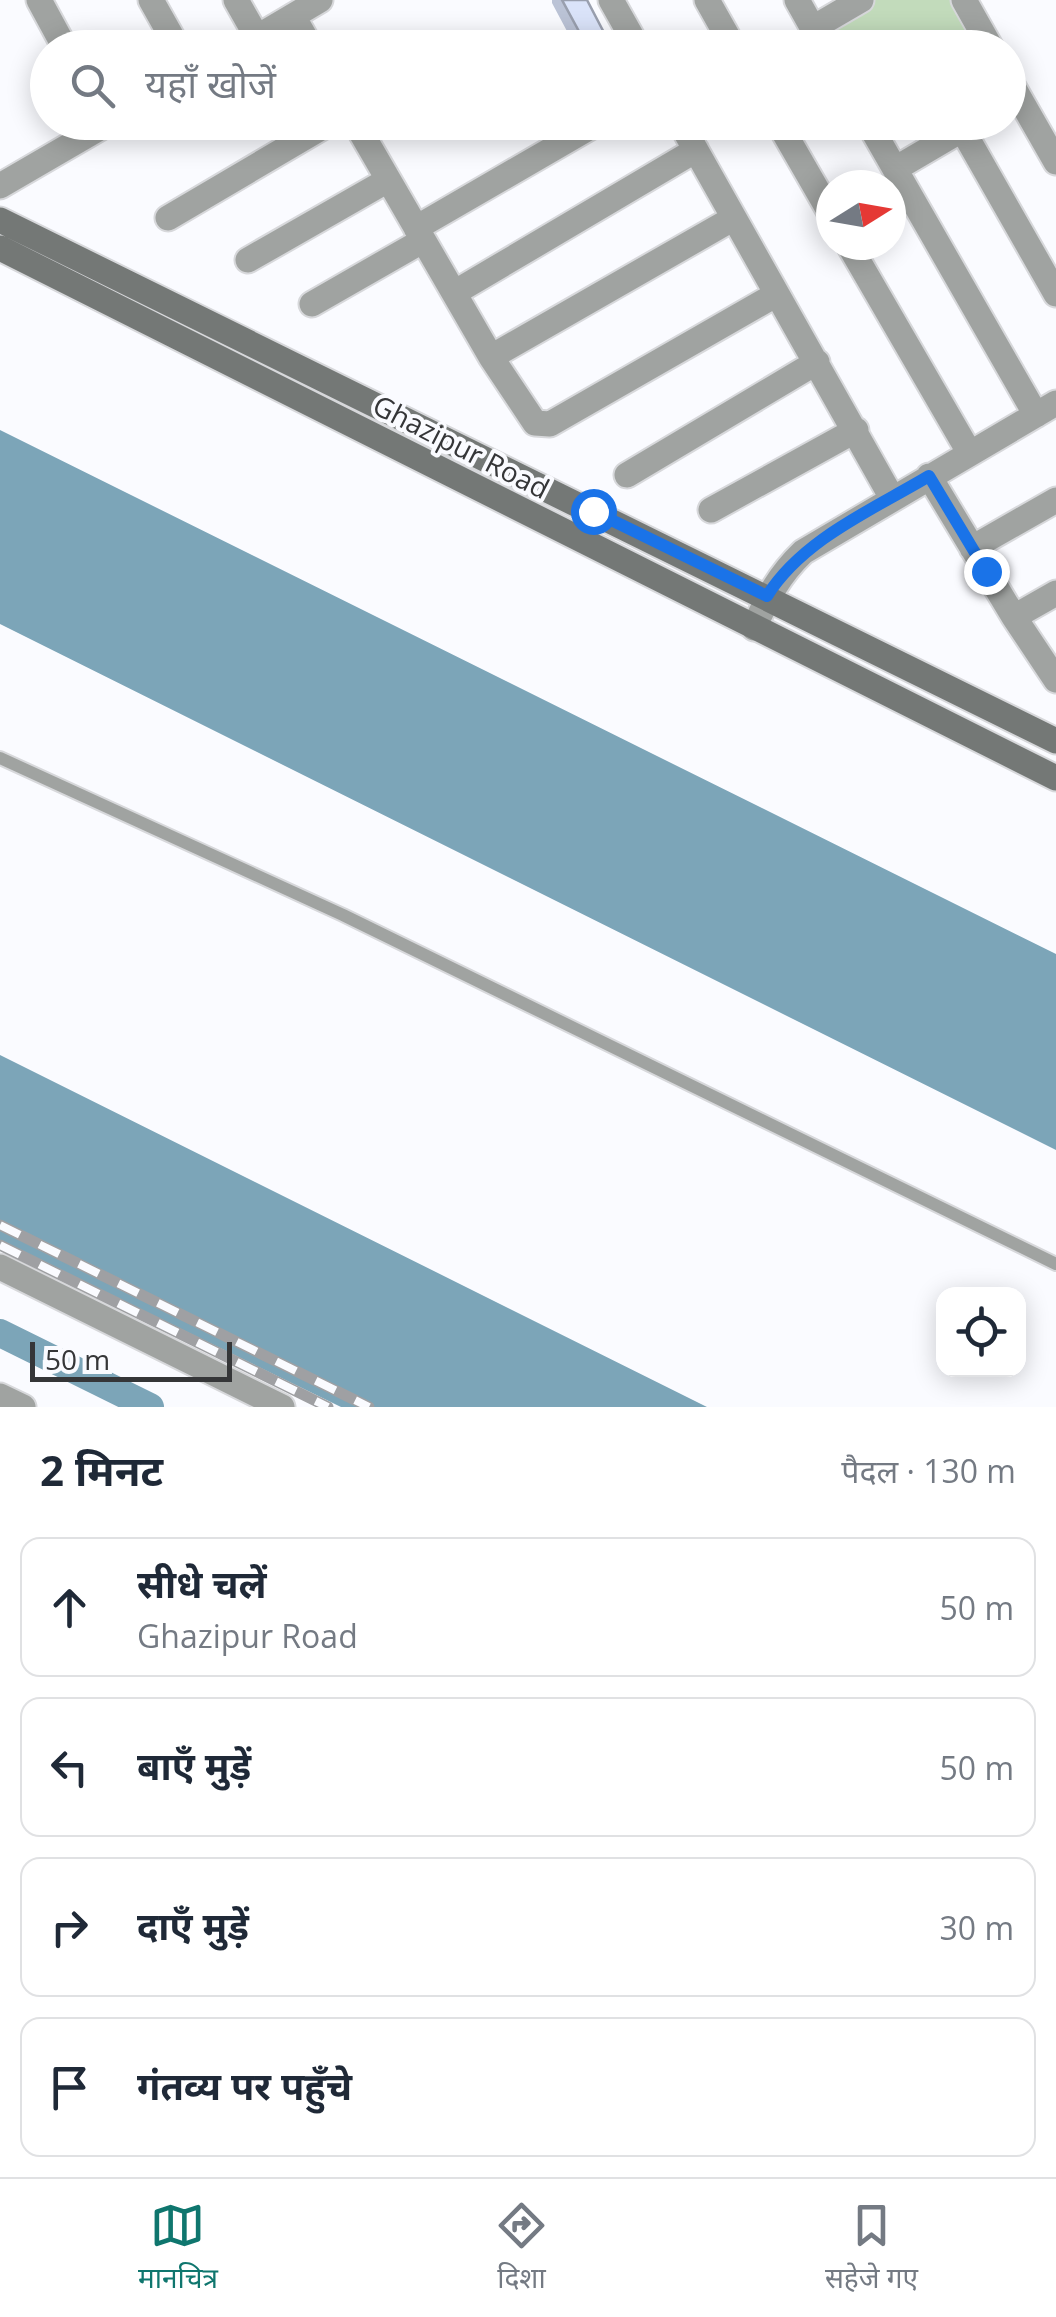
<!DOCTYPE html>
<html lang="hi">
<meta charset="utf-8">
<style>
:root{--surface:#fff;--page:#f2f2f3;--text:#1f2937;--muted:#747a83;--line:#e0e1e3;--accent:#0f766e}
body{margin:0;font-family:"Open Sans","Noto Sans Devanagari",sans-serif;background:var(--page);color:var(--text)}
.controls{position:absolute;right:30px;bottom:30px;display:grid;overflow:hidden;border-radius:20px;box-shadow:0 5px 25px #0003}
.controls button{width:90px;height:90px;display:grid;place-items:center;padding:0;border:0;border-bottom:2px solid var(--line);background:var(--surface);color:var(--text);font:50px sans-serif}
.compass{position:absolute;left:816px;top:170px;width:90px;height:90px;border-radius:50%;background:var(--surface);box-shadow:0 5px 25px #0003;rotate:79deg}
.scale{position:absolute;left:30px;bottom:25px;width:202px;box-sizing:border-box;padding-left:10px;border:5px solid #353638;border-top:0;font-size:28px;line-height:35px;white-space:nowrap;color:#353638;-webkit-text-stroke:8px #fafbff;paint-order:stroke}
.stop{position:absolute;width:30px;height:30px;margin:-22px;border:8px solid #1a73e8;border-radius:50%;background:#fff}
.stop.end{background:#1a73e8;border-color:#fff;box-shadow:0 2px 10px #0008}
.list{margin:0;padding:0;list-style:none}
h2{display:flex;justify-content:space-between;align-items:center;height:130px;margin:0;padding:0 40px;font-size:42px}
h2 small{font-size:32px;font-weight:400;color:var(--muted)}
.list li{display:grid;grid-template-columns:65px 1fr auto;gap:30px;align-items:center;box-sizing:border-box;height:140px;margin:0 20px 20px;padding:0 20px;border:2px solid var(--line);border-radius:20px}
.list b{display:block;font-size:38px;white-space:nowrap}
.list p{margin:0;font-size:32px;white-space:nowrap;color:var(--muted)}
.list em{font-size:32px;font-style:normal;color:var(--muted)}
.icon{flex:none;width:55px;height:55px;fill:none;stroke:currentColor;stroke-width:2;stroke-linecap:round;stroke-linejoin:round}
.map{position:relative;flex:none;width:1056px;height:1407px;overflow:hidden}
.search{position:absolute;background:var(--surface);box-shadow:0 5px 25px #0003;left:30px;right:30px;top:30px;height:110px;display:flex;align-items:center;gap:25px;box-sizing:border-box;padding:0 35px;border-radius:55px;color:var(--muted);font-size:38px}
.sheet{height:770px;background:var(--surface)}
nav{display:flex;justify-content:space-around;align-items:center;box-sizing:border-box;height:140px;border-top:2px solid var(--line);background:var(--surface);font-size:28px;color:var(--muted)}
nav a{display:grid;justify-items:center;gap:5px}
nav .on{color:var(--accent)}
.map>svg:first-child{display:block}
.green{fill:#c2dbbb}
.water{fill:#7ca5b8}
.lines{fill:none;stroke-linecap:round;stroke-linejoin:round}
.canal{stroke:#7ca5b8;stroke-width:28}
.service-casing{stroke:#d7d8db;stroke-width:16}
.minor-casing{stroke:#d7d8db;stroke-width:29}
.tertiary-casing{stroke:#d7d8db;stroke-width:29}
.secondary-casing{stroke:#d7d8db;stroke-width:29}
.service{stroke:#a0a3a1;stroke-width:12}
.minor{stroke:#a0a3a1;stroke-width:25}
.tertiary{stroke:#a0a3a1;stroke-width:25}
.secondary{stroke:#747876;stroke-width:25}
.rail-casing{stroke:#9fa0a3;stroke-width:11}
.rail{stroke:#fafbff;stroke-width:8;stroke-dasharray:22;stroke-linecap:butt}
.wall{fill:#bbc3d6}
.shaded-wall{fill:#999fae}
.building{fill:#dae3f9;stroke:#999fae;stroke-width:2.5}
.route{stroke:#1a73e8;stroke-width:12}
.labels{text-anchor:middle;stroke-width:8;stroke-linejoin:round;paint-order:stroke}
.street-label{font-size:28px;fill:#353638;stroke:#fafbff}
</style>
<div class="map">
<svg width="1056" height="1407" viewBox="0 0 1056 1407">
<rect width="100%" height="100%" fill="#fafbff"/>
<path class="green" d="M867,0H957L984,47H822L812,31Z"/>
<path class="water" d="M0,430L1056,954V1150L0,624Z
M0,1055L707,1407H341L0,1241Z"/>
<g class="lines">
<path class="canal" d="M0,1333L150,1407"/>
<defs>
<path id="service" d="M0,758L343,915L1056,1264"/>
<path id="minor" d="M39,0L65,48
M151,0L178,48
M236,0L257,37
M611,0L638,48
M707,0L734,48
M797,0L824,48
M964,0L991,48
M293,16L311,48
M813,28L861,0
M239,48L320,0
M1008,78L1056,162
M355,122L491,357L535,423L550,424L777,294
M680,122L892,498
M778,122L831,214
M868,122L1036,415
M962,129L1056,294
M895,169L975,122
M0,186L110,122
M168,218L331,122
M416,228L599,122
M849,245L969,452
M248,260L388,180
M454,293L696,150
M312,304L422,241
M491,357L734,218
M627,475L817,362
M929,476L1014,617L1056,680
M711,510L856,430
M972,548L1056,500
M1014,617L1056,593
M754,628C767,598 779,575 803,552L1056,403
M0,1267L282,1407"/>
<path id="tertiary" d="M0,1396L23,1407"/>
<path id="secondary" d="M0,220L1056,741
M0,248L1056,778"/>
</defs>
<use href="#service" class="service-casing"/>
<use href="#minor" class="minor-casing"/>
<use href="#tertiary" class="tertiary-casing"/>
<use href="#secondary" class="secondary-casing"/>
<use href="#service" class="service"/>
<use href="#minor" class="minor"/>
<use href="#tertiary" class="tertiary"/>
<use href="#secondary" class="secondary"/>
<defs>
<path id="rail" d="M0,1225L369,1407
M0,1245L328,1407"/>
</defs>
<use href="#rail" class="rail-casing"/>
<use href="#rail" class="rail"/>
</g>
<path class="wall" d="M552,0H587L612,48H576L552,3Z"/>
<path class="shaded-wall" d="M547,122H560L547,130Z"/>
<path class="building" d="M562,0H587L612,48H588Z"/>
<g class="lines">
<path class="route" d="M593,511L767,596C803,539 872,510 929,476L986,571"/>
</g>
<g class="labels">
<g class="street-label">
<text transform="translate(461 447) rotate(27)" y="10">Ghazipur Road</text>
</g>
</g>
</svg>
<div class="controls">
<button><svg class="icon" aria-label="locate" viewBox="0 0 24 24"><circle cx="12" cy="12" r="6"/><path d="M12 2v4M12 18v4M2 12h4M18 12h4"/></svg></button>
</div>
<svg class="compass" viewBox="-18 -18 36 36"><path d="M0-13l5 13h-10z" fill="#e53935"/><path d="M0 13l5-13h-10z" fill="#747a83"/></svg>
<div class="scale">50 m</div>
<div class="stop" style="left:593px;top:511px"></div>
<div class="stop end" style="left:986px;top:571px"></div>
<div class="search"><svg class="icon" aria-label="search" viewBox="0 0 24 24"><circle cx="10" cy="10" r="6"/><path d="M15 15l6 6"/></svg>यहाँ खोजें</div>
</div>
<section class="sheet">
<h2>2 मिनट<small>पैदल · 130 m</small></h2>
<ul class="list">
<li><svg class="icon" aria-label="ahead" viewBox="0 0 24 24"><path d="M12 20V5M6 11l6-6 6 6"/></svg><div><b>सीधे चलें</b><p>Ghazipur Road</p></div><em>50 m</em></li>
<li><svg class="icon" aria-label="left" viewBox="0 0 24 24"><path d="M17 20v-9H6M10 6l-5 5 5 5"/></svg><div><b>बाएँ मुड़ें</b></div><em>50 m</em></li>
<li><svg class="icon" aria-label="right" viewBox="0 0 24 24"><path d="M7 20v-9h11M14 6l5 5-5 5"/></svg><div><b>दाएँ मुड़ें</b></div><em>30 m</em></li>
<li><svg class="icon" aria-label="arrive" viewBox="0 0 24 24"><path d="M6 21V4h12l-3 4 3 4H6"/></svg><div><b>गंतव्य पर पहुँचे</b></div></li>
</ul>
</section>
<nav>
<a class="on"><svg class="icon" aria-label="map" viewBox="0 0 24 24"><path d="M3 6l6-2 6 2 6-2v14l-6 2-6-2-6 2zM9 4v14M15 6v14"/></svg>मानचित्र</a>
<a><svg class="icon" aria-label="directions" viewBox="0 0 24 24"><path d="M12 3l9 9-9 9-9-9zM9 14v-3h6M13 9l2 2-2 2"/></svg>दिशा</a>
<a><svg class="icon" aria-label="saved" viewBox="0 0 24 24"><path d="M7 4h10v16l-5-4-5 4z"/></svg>सहेजे गए</a>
</nav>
